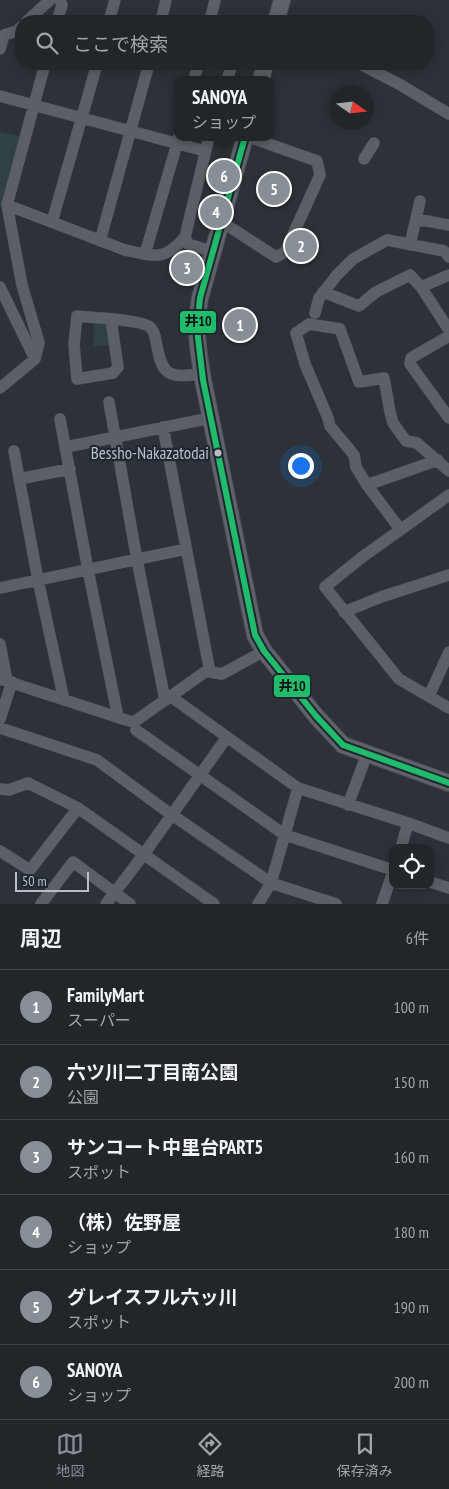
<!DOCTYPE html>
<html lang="ja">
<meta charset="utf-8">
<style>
:root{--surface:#21262a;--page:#2d3236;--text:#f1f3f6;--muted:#a2a5a8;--line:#3e4347;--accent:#878e96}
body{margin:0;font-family:"PT Sans Narrow","Noto Sans JP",sans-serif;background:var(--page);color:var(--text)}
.controls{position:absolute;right:15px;bottom:15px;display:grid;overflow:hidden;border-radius:10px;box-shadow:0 2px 12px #0003}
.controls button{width:45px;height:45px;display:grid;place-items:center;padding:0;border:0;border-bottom:1px solid var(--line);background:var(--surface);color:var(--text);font:25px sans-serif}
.compass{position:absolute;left:329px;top:85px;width:45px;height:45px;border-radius:50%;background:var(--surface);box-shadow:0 2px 12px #0003;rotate:104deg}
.scale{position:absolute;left:15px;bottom:12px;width:74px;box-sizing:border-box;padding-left:5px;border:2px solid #b8bfc8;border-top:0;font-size:14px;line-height:18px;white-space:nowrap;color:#b8bfc8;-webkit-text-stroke:4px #202832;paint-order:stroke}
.you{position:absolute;left:300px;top:465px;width:18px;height:18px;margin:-12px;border:4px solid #fff;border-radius:50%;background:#1a73e8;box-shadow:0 0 0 8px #1a73e833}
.badge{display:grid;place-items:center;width:32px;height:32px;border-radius:50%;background:var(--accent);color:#fff;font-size:16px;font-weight:700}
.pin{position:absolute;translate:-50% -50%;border:2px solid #fff;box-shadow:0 1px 5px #0006}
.popup{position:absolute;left:174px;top:76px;width:100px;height:65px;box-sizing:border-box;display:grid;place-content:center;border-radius:10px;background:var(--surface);filter:drop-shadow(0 1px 4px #0005);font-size:16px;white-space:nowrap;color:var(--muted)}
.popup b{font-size:19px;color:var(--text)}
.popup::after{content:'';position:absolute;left:50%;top:100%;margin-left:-10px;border:10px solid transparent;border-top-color:var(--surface)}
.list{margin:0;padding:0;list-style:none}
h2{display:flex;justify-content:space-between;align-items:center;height:65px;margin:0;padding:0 20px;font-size:21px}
h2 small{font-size:16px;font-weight:400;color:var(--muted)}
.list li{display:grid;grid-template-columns:32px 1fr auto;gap:15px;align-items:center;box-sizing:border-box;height:75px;padding:0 20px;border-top:1px solid var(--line)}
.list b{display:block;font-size:19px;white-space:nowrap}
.list p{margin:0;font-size:16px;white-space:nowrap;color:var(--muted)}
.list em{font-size:16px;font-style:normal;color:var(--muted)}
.icon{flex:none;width:28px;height:28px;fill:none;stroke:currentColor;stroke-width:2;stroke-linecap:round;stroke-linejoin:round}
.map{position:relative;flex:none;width:449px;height:904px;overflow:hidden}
.search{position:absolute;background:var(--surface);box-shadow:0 2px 12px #0003;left:15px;right:15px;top:15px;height:55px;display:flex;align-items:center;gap:12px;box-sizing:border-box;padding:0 18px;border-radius:20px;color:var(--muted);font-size:19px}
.sheet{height:515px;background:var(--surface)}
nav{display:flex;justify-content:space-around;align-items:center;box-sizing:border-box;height:70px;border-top:1px solid var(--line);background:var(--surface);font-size:14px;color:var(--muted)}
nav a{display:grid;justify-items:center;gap:2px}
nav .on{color:var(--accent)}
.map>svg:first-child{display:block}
.green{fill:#2f4142}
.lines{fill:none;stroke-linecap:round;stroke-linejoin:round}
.street-casing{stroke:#4a4e53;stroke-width:12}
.secondary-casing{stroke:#4a4e53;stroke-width:18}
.street{stroke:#5c6066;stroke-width:11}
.secondary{stroke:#60646a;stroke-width:16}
.bus-1-casing{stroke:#202832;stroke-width:10}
.bus-1{stroke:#20bc6c;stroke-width:6}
.bus-dot{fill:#b8bfc8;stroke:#202832;stroke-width:2}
.labels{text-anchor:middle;stroke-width:4.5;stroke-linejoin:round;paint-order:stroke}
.bus-label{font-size:17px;fill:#b8bfc8;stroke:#202832;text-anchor:end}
.line-badge{stroke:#202832;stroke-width:2}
.pale-badge-label{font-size:14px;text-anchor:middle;font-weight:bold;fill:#111}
</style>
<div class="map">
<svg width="449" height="904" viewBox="0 0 449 904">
<rect width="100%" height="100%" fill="#2c3238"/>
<path class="green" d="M0,132L20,136L3,206L0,207Z
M297,233L313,242L304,258L289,250Z
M94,322L107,324L110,345L93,347Z"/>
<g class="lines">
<defs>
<path id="street" d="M27,21L50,0
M57,21L62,5L60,0
M109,21L115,0
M161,21L166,0
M210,21L215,0
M0,49L4,35L17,31L21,27
M360,64L399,84L449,114
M194,80L198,64
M227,80L232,64
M0,96L205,151
M364,159L374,143
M7,205L125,250C154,256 164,262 185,237L209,137
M416,219L449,225
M52,222L97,64
M222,222L276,257L285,252L320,175L317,161L249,137
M185,237L188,244L214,252
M100,241L149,64
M410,245L420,201
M145,254L179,137
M0,287L35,359
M421,287L449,275
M323,292L359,306L376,292L410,275L421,287L449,330
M315,313L319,298L337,275L353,259L387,240L444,251L449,257
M111,320L118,367L113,373L77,379L74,344L77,316C91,318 140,319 150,327C154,331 155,335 156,341C162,376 167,378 202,374
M449,336L411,358L410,364L449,418
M0,388L35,359L39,343L22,285L7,205L45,64
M109,402L137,560L165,700
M60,419L88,570L118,717
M163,427L210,672
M66,447L211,418
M14,451L38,580L64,700
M19,479L70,469
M367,485L438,460
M449,495L361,558L325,587L399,679L449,708
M400,529L367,485L356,467L354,455L330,426L328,418L305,364L296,333L309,324L340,329L359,382L384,378L390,412L393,423L406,441L417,443L449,471
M0,588L186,549
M344,612L381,597L449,575
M0,644L7,681
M0,679L126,720L134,722L205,672H210L222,674L264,651
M170,696L298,788L408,823L449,838
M429,696L449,652
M0,719L12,682
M0,728L97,760L165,810L271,883L336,904
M136,730L285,835L393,870
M0,789L9,790L28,783L78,808L214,904
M348,805L367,754
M401,848L408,823
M0,851L30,870L78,808
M430,882L449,888
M41,904L73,862L130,904
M106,904L144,854L227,737
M258,904L271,883L298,788
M382,904L393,872"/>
<path id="secondary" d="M276,21L282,0
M261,80L265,64
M245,137L200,298C194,328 198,350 203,380L255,635L264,651L316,716L343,745L449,783"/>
</defs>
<use href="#street" class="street-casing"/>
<use href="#secondary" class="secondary-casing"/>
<use href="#street" class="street"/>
<use href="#secondary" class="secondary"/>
<defs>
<path id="bus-1" d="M245,137L200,298L197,329L203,380L255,635L264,651L316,716L343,745L449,783"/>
</defs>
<use href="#bus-1" class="bus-1-casing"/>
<use href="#bus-1" class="bus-1"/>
</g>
<circle class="bus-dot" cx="218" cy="453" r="4.5"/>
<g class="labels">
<g class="bus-label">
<text x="209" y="459">Bessho-Nakazatodai</text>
</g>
</g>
<g class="line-badge">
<rect x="179" y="310" width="38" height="24" rx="5" fill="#20bc6c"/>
<rect x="273" y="674" width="38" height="24" rx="5" fill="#20bc6c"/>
</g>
<g class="pale-badge-label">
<text x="198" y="326">井10</text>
<text x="292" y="691">井10</text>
</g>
</svg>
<div class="controls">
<button><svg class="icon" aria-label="locate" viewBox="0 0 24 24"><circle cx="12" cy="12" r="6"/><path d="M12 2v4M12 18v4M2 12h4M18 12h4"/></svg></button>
</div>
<svg class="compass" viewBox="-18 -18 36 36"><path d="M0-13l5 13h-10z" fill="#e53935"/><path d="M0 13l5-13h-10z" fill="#a2a5a8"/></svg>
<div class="scale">50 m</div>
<div class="you"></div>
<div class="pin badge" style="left:240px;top:325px">1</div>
<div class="pin badge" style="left:301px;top:246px">2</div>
<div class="pin badge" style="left:187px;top:268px">3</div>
<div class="pin badge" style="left:216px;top:212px">4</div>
<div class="pin badge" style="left:274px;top:189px">5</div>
<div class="pin badge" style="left:224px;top:176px">6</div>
<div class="popup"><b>SANOYA</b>ショップ</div>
<div class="search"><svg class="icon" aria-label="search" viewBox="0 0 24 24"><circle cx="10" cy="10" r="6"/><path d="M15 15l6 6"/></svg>ここで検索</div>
</div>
<section class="sheet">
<h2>周辺<small>6件</small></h2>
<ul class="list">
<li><span class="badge">1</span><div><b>FamilyMart</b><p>スーパー</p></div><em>100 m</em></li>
<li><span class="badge">2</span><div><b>六ツ川二丁目南公園</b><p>公園</p></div><em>150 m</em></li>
<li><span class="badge">3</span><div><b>サンコート中里台PART5</b><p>スポット</p></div><em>160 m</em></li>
<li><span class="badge">4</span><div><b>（株）佐野屋</b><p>ショップ</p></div><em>180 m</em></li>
<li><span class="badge">5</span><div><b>グレイスフル六ッ川</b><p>スポット</p></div><em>190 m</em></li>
<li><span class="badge">6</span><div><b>SANOYA</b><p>ショップ</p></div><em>200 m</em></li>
</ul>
</section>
<nav>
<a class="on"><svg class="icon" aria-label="map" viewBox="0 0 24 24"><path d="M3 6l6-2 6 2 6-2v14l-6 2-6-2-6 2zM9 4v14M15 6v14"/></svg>地図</a>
<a><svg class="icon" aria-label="directions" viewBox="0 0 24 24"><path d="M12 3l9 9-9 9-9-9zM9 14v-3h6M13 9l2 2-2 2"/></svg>経路</a>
<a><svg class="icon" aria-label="saved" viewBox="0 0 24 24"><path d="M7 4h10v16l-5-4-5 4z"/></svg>保存済み</a>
</nav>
